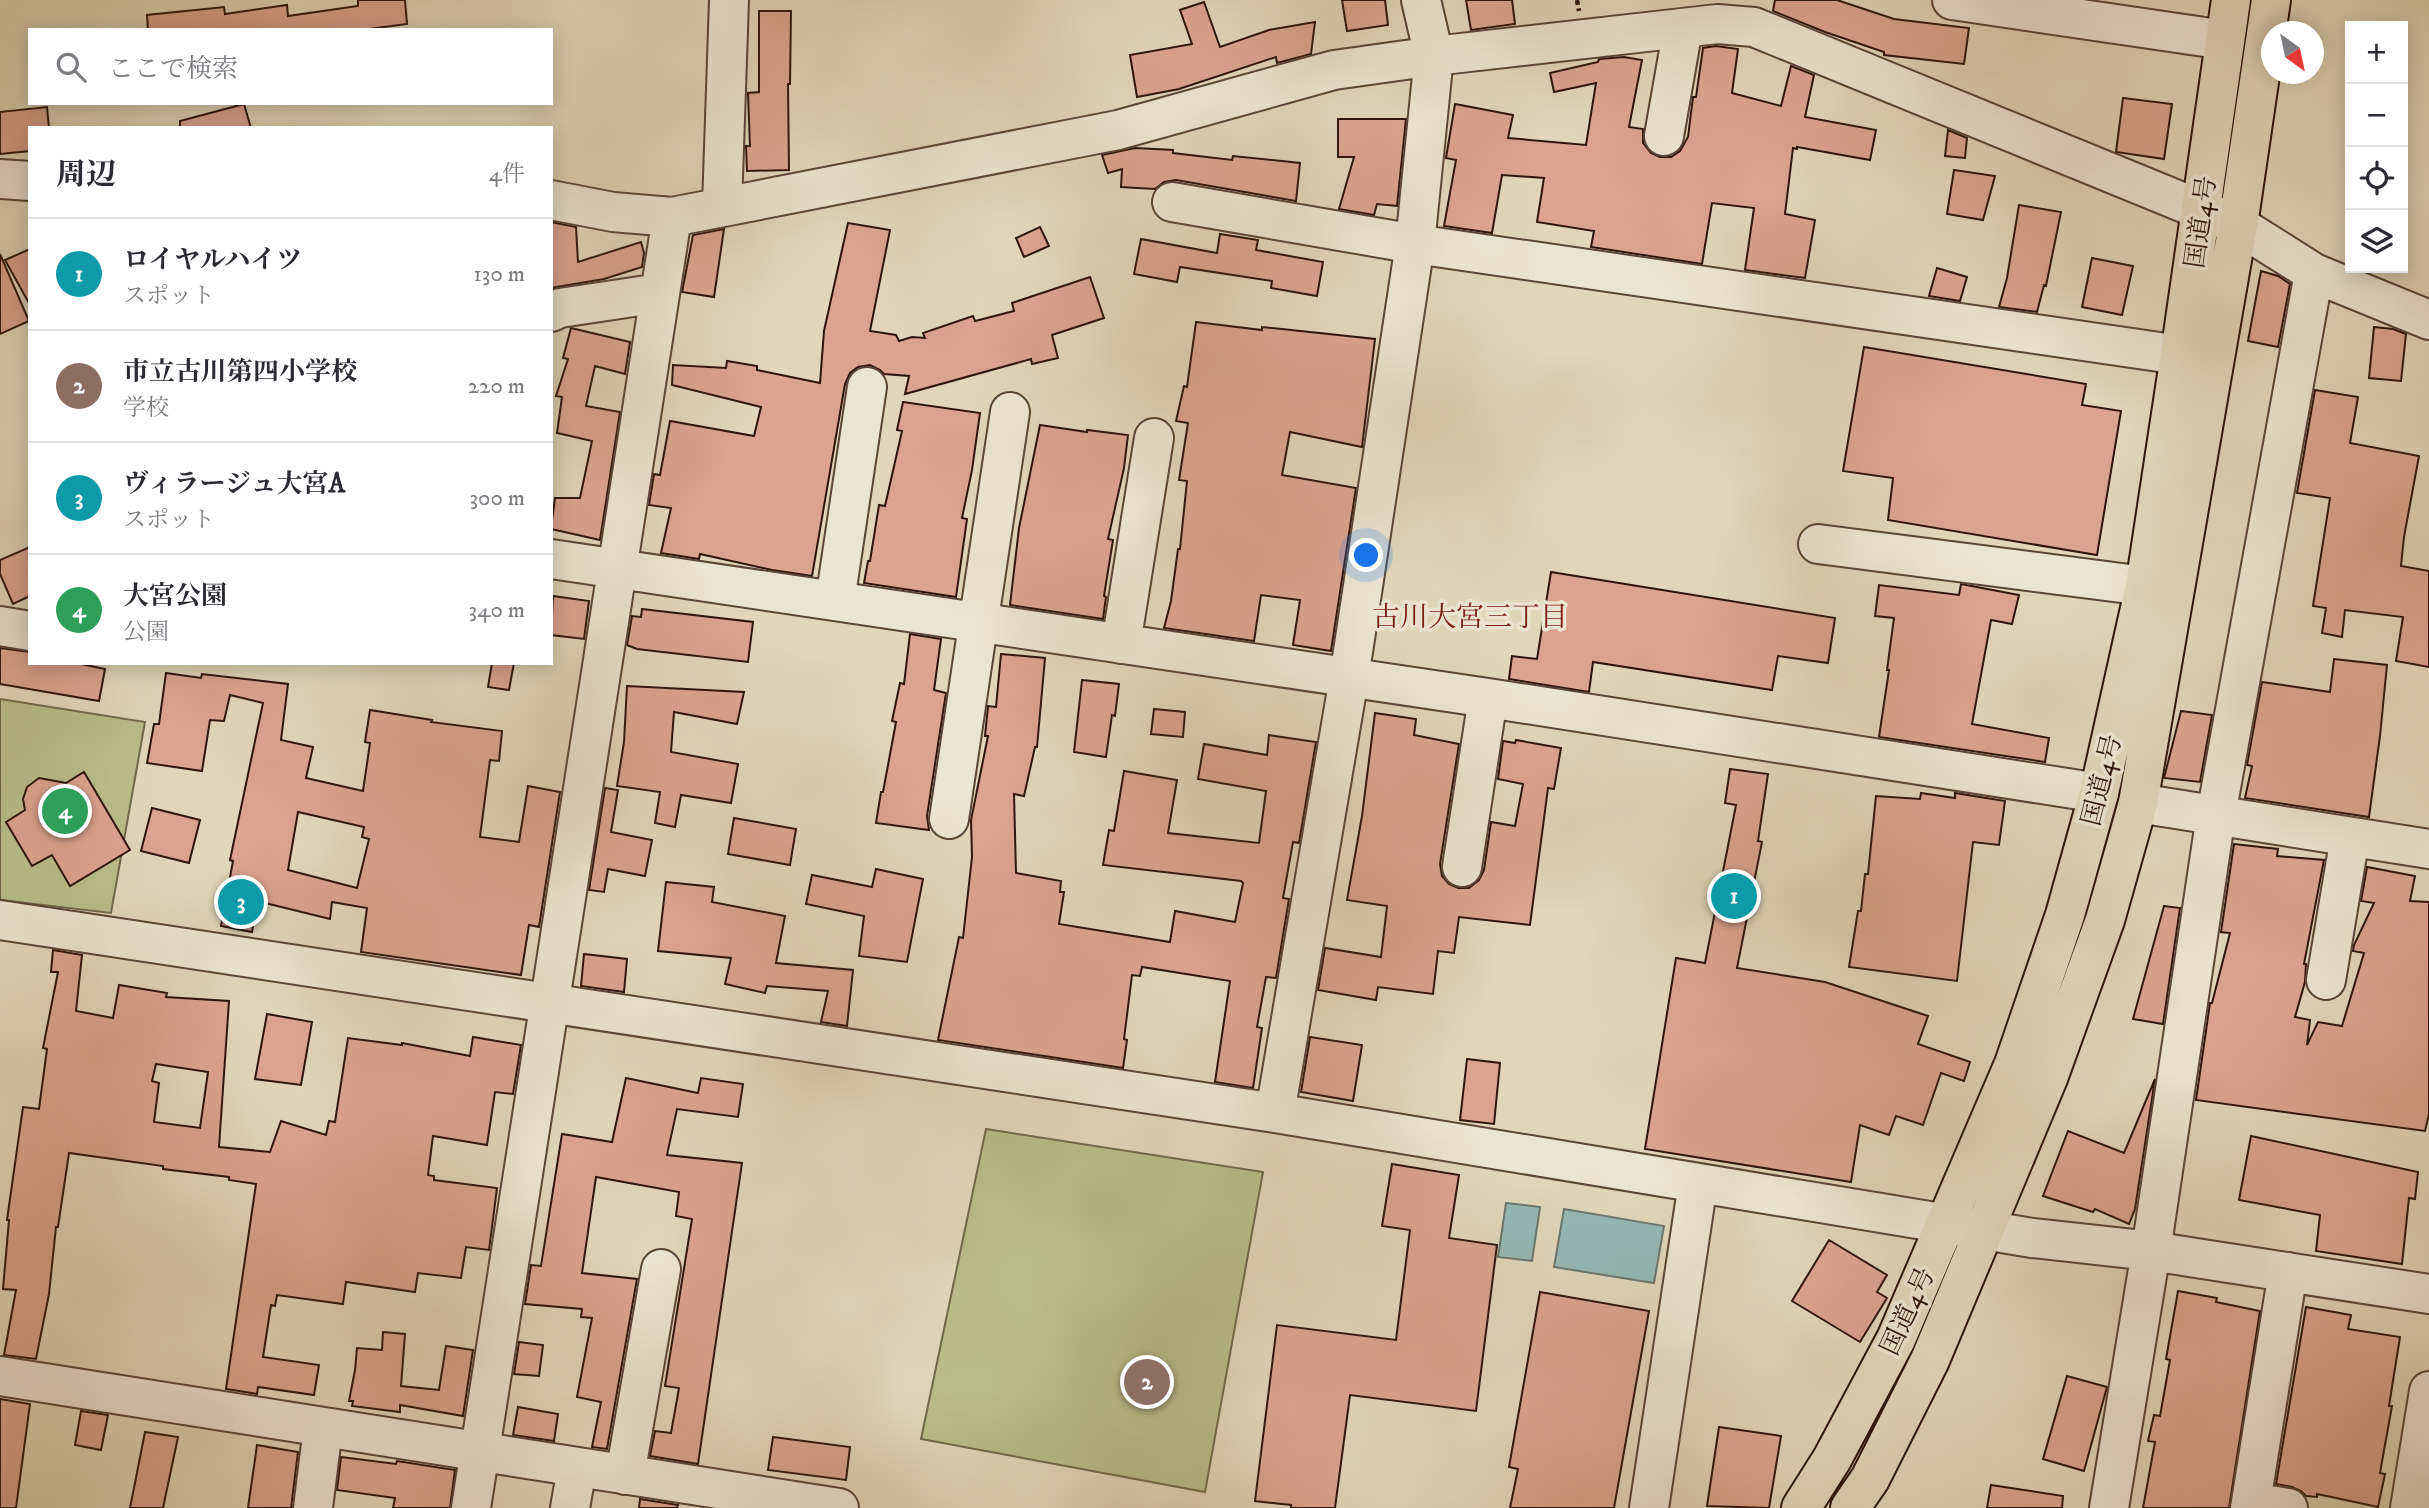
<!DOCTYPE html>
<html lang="ja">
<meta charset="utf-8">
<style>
:root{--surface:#fff;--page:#f7f7f7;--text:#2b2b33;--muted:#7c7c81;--line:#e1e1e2;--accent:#8f2418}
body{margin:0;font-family:"IM FELL DW Pica","Noto Serif JP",serif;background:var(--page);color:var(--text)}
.controls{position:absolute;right:21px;top:21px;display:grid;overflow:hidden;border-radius:0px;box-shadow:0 4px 18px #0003}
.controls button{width:63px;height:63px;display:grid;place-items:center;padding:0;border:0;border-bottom:2px solid var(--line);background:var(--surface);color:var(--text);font:35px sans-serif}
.compass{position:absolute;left:2261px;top:21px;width:63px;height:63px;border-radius:50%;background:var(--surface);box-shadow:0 4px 18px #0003;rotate:147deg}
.you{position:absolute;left:1367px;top:556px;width:24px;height:24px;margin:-18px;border:5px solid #fff;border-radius:50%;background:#1a73e8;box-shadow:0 0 0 10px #1a73e833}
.badge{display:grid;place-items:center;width:46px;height:46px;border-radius:50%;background:var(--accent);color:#fff;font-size:23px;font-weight:700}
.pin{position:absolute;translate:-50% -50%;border:4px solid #fff;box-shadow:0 2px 7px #0006}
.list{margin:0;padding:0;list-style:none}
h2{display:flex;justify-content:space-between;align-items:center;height:91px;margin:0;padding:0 28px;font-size:30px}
h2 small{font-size:23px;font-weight:400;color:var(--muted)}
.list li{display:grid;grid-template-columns:46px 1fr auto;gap:21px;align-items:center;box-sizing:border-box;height:112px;padding:0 28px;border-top:2px solid var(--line)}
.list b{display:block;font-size:26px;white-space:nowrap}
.list p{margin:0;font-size:23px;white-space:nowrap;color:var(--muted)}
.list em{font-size:23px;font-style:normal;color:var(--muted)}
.icon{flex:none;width:38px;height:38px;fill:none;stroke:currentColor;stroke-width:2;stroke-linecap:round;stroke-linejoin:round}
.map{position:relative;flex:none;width:2429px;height:1508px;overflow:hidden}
.search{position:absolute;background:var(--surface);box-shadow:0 4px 18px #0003;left:28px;top:28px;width:525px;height:77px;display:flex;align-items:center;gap:18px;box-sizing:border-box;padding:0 24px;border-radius:0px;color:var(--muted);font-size:26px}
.panel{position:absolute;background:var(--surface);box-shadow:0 4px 18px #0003;left:28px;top:126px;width:525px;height:539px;border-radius:0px}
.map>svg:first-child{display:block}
.green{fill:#b9bc8b;stroke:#73684b;stroke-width:2}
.water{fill:#95b8b5;stroke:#6b7771;stroke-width:2}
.building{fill:#dca390;stroke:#2d150b;stroke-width:2;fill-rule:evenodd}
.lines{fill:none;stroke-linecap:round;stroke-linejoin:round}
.minor-casing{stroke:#5a4536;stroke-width:42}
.highway-casing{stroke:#2d150b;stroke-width:42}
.path{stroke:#2d150b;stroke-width:4.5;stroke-dasharray:5 3.5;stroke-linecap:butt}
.minor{stroke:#ece4d2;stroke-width:38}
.highway{stroke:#e1d6b9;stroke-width:38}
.labels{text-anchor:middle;stroke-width:7;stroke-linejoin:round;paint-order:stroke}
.street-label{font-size:26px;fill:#2d150b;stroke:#ece4d2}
.neighbourhood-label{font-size:28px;fill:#7a1f14;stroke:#ece4d2}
</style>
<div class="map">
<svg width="2429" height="1508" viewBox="0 0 2429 1508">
<rect width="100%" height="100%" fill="#e1d6b9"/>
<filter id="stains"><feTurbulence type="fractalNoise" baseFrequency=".00286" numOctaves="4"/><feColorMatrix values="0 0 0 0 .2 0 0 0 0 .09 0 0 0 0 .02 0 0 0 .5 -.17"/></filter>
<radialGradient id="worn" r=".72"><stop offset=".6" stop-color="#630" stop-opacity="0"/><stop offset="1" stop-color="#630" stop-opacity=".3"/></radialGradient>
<path class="green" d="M0,699L145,722L111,913L0,900Z
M986,1129L1263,1172L1205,1492L921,1439Z"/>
<path class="water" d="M1506,1203L1540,1207L1532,1261L1498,1257Z
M1564,1209L1664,1226L1654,1283L1554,1267Z"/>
<path class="building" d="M358,0H405L407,24L362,30H148L147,15L224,7L225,14L287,5L288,16L358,6Z
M1342,0H1385L1388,25L1347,31Z
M1466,0H1512L1515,24L1471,30Z
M1775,0H1837L1894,19L1969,28L1964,64L1884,55V52L1825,32L1773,11Z
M1204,2L1220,47L1269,30L1315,22L1311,54L1277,63L1276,57L1179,89L1137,97L1130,55L1192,44L1180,10Z
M759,11H791L790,84H788L789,170L747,171L746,146H750L748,93L759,92Z
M1716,46L1738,49L1732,93L1781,106L1791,66L1814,75L1805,117L1876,130L1870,160L1797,147V149L1793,148L1785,214L1815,220L1805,278L1745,270L1754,208L1712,203L1702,264L1591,247L1594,231L1537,222L1544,178L1502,175L1492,233L1444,226L1456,160L1446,158L1455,104L1513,115L1508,138L1586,145L1596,83L1554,92L1550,73L1598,62L1599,59L1624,57L1642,60L1629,127L1643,129V143L1651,153L1660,157H1671L1680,151L1688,137L1693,97H1696L1703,48Z
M2123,98L2172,104L2164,159L2116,152Z
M244,104L251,128H180V121Z
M47,107L49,128H30V151L0,154V112Z
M1338,119H1406L1397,206L1377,204L1374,215L1339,209L1354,157H1338Z
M1948,130L1967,138L1965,158L1945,156Z
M1135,148L1173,150V153L1232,160L1233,156L1300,163L1296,201L1176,180L1164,182L1155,189L1121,187L1122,169L1108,173L1102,155Z
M1954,170L1995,176L1983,220L1947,214Z
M2019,205L2061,212L2046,286L2044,285L2037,312L1999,307L2007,278Z
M551,222L576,227L578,262L641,242L644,253L642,267L604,279L551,288Z
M848,223L890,230L870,331L896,335L899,341L912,337L925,338L923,333L973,316L975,321L1014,311L1012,303L1090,277L1104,318L1052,335L1058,358L1032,364L1031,359L905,394L909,376L884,374L880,370L870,365L858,367L850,373L845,384L812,576L772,570L700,554L699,559L661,553L671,508L649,505L654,474L660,475L670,421L754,436L761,407L672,385L673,365L726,368L727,361L757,366V370L820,383L824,331Z
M1040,227L1049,246L1024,257L1016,238Z
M724,229L714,297L682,292L693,235Z
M1220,234L1258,240L1256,250L1323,262L1317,296L1271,288L1272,281L1180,267L1177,282L1134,274L1141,239L1217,253Z
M30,249V305L5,260Z
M0,254L29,321L0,334Z
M2092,258L2133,266L2122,315L2082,307Z
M1937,268L1967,277L1960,301L1929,296Z
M2261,271L2278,276L2290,284L2278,347L2248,341Z
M1196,322L1262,330V327L1375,339L1362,447L1290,432L1282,475L1356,488L1331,651L1293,645L1300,600L1261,595L1254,641L1164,628L1171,601L1178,549H1180L1187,481L1179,480L1188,423L1176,421L1184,386L1187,387Z
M2374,327L2393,329L2406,334L2401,381L2369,378Z
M571,328L630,342L625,374L595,366L586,406L620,412L600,540L551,529L555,498H580L592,441L557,433L562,397L556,396L568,359L563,358Z
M1864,347L2086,384L2082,405L2121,411L2097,555L1888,520L1893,478L1843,471Z
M2315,390L2358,397L2350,443L2419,456L2404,537L2401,566L2429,571V667L2396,661L2403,617L2345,610L2342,637L2322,633L2326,608L2313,606L2330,498L2297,493Z
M903,402L980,413L972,470L962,518L967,519L956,597L864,583L868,561H870L879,505L885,506L902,431L897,430Z
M1040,425L1087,432V430L1128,435L1124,468L1108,539L1113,540L1104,596L1106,597L1103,619L1010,605L1019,528Z
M30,547V596L13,604L0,574V560Z
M1551,572L1835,618L1828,663L1778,656L1772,690L1593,662L1589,692L1509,679L1512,656L1537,659Z
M1961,584L2019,595L2012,624L1991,620L1972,724L2049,738L2045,762L1879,737L1889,670H1887L1894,618L1875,616L1879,585L1959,595Z
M553,596L589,601L584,639L551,635Z
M642,609L753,622L748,662L637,649L627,645L632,616L641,617Z
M910,634L941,639L934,690L946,693L927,816L929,830L876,823L881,792H883L896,722L892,721L900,683L904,684Z
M0,648L30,652V663H76L105,669L99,701L0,684Z
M1001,654L1045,658L1037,747H1035L1024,796L1014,794L1016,873L1061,881L1060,892H1064L1059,924L1170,942L1175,911L1235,922L1243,883L1241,881L1103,865L1109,830L1114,831L1124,771L1177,780L1168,833L1259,843L1266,791L1198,779L1204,744L1267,755L1269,735L1316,742L1299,843L1293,842L1283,898L1289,899L1276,978L1266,977L1257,1027L1262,1028L1253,1088L1215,1082L1230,981L1142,967L1140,976L1132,975L1124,1039L1127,1040L1123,1068L938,1040L959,937L963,938L972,857L971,820L988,736H985L988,706L996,707Z
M2334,659L2387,665L2380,736L2369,817L2245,798L2252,766L2247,765L2262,682L2330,692Z
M492,663H514L509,690L488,687Z
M166,673L201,678L202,674L288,684L281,740L313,747L306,778L363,791L370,743L365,742L370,710L432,720L431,722L502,731L499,761L490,760L480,837L519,842L528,786L560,792L539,927L529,925L521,975L361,952L367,908L332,902L330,919L257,901L252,932L221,926L233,861L230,860L263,703L230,695L224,721L210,720L202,771L147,763L154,724H159ZM298,812L364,827L362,837L369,839L357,888L288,870Z
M1082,680L1119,684L1115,716L1112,715L1106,757L1074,752Z
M627,686L744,692L737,724L674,712L671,752L738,764L731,803L681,795L675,827L655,823L660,792L617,786L624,742Z
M1154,709L1185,712L1183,737L1151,734Z
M2181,711L2212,715L2200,782L2164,778Z
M1375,713L1416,719L1414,735L1459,744L1440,864L1442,876L1449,884L1458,888H1469L1479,880L1484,870L1491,822L1515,826L1523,784L1498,779L1503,741L1515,743L1516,740L1561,748L1554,789L1548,788L1530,925L1459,917L1454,953L1438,951L1433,994L1378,987L1376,1000L1318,990L1325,948L1381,957L1387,906L1347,900L1362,816Z
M1730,769L1768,774L1758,841L1762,842L1737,968L1825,982L1928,1016L1918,1044L1970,1062L1964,1081L1941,1073L1923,1125L1896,1116L1889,1135L1860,1125L1851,1182L1645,1149L1676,958L1705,963L1736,805L1725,803Z
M84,772L130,850L70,886L52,855L32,866L6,822L25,810L23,799L27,787L39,778L66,783Z
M605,788L618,790L611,832L652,840L645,876L608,869L604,892L589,890Z
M1921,793L1955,798V793L2005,801L1999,845L1973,842L1957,981L1849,967L1858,911H1861L1865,874H1868L1876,796L1920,799Z
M152,808L200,820L189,863L141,851Z
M734,818L796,829L790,865L728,854Z
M2234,844L2278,849L2277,856L2324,860L2304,964H2306L2305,982L2295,1017L2310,1020L2307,1045L2318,1022L2342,1026L2364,953L2353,951L2354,945L2374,903L2361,901L2367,867L2415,876L2410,901L2429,902V1114L2425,1131L2196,1100L2210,1003H2212L2230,933L2221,932Z
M876,869L923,879L907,962L859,956L864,916L806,904L812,875L872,887Z
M666,882L714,887L712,902L785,916L776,963L853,970L847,1026L821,1022L828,991L767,986L765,993L725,984L731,958L658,951Z
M2164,906L2180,908L2163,1024L2133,1019Z
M53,950L82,955L76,1011L113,1018L119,985L167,993L166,997L229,1001L219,1147L270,1152L281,1121L326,1135L329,1121L335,1122L348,1038L402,1045V1043L470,1056L473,1037L521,1045L513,1094L495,1092L487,1145L433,1136L428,1175L434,1176V1180L497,1188L489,1250L466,1247L461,1278L418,1273L415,1292L346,1282L343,1304L277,1295L275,1306L271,1305L263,1357L319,1365L314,1395L258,1387L257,1394L226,1389L256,1184L229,1180V1177L163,1169V1166L69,1153L58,1227H56L49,1294L36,1359L4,1355L16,1290L3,1289L9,1220H7L23,1107L39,1109L47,1049L43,1048L58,972H51ZM156,1064L208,1072L200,1128L154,1122L159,1083L152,1081Z
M584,954L627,959L624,992L581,986Z
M267,1014L312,1022L301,1085L255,1079Z
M1310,1037L1362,1045L1353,1101L1301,1092Z
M1467,1059L1500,1063L1494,1124L1460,1120Z
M626,1078L698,1093L701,1078L743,1084L738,1117L677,1109L667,1155L742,1163L698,1464L650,1456L655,1431L671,1433L679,1388L665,1386L692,1219L676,1216L679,1192L596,1177L582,1273L637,1279L607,1449L592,1447L601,1402L577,1397L592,1318L581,1317L582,1309L525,1304L531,1265L541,1266L562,1134L612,1142Z
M2155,1079L2135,1209L2129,1224L2095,1209L2093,1212L2043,1196L2068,1131L2124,1153Z
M2251,1136L2418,1172L2415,1199L2409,1198L2402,1264L2316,1251L2320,1215L2239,1200Z
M1392,1164L1459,1175L1449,1238L1497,1245L1476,1411L1350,1395L1335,1508H1291V1505L1255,1501L1277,1325L1396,1340L1410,1230L1382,1226Z
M1829,1240L1887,1275L1877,1292L1887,1298L1860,1342L1792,1301Z
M2178,1291L2217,1298L2216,1302L2260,1311L2229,1508H2143L2155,1442L2148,1441L2154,1415L2160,1416L2170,1360L2166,1359Z
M1540,1292L1649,1311L1614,1508H1510L1518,1469L1509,1467Z
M2306,1307L2351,1315L2348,1329L2400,1337L2389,1406H2392L2380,1473L2385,1474L2378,1507L2317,1494V1497L2306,1496L2301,1491L2292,1487L2276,1484Z
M383,1332L405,1334L401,1386L439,1390L446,1346L473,1350L463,1416L400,1405V1412L352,1406L353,1401H349L355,1370L357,1348L382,1350Z
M519,1342L543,1345L539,1376L514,1374Z
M2067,1376L2107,1387L2084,1471L2043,1459Z
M0,1399L30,1404L16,1508H0Z
M518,1407L558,1414L554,1441L513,1435Z
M81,1411L108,1415L101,1450L75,1445Z
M1719,1427L1781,1436L1769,1508L1707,1506Z
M145,1432L178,1437L163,1508H130Z
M773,1437L850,1447L846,1480L768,1470Z
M257,1445L298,1452L291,1508H248Z
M341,1457L396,1464L397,1461L455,1470L450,1508H393L395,1498L337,1490Z
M1991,1485L2063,1496L2062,1508H1987Z
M640,1499L678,1505L677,1508H639Z"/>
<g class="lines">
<defs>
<path id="minor" d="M1952,0L2225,40
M1664,136L1683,28
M0,179L30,181
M551,200L613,212L672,217L1118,130L1334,70L1434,56L1717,24L1754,27L2238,225L2314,273L2429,320
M1172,202L1415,244L2180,355
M722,207L729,0
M551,312L560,308L660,293
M1818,544L2145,586
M551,559L1488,698L2099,793
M835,601L867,387
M0,626L30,631
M1121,644L1154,438
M2138,803L2429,849
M949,819L1010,412
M1462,867L1488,698
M0,920L1275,1113L2032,1238L2151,1251L2429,1294
M2326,980L2350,837
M1275,1113L1349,678L1415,244L1434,56L1421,0
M0,1376L839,1508
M625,1475L661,1269
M2251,1502L2288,1508
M313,1508L323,1428
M471,1508L672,217
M570,1508L577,1468
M1649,1508L1698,1183
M2109,1508L2151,1251L2216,815L2314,273
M2250,1508L2288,1272
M2410,1508L2429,1391"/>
<path id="highway" d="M1801,1508L1832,1459L1896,1339L2014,1064L2065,915L2099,793L2145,586L2180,355L2231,0
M1850,1508L1870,1479L1930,1360L2048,1078L2105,920L2138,803L2238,225L2271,0"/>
</defs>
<use href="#minor" class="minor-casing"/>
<use href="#highway" class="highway-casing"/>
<path class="path" d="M1577,0L1579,11"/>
<use href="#minor" class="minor"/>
<use href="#highway" class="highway"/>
</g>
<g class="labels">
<g class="street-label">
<text transform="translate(2200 222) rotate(-82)" y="9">国道4号</text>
<text transform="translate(2101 780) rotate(-76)" y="9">国道4号</text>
<text transform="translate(1907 1311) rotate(-65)" y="9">国道4号</text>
</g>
<g class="neighbourhood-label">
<text x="1470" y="626">古川大宮三丁目</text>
</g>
</g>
<rect width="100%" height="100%" filter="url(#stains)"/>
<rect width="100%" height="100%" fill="url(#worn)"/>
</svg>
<div class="controls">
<button>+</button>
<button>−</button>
<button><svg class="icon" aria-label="locate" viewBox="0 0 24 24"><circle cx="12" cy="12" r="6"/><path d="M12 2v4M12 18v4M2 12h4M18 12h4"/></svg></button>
<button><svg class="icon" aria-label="layers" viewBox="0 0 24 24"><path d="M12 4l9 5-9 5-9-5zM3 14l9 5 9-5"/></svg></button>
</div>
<svg class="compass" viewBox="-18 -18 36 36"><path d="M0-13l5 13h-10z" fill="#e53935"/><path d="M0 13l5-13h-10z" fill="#7c7c81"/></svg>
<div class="you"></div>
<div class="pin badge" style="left:1734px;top:896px;background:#0f9aa8">1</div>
<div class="pin badge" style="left:1147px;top:1382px;background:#8d6e63">2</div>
<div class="pin badge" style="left:241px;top:902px;background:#0f9aa8">3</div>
<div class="pin badge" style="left:65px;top:811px;background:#2e9e5b">4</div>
<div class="search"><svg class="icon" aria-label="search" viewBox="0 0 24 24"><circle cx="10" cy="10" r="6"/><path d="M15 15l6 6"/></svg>ここで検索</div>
<section class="panel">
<h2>周辺<small>4件</small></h2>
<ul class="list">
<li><span class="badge" style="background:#0f9aa8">1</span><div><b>ロイヤルハイツ</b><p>スポット</p></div><em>130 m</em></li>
<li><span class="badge" style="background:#8d6e63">2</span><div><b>市立古川第四小学校</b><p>学校</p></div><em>220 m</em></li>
<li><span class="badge" style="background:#0f9aa8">3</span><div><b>ヴィラージュ大宮A</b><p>スポット</p></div><em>300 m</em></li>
<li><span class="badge" style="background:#2e9e5b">4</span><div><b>大宮公園</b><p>公園</p></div><em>340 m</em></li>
</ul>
</section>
</div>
